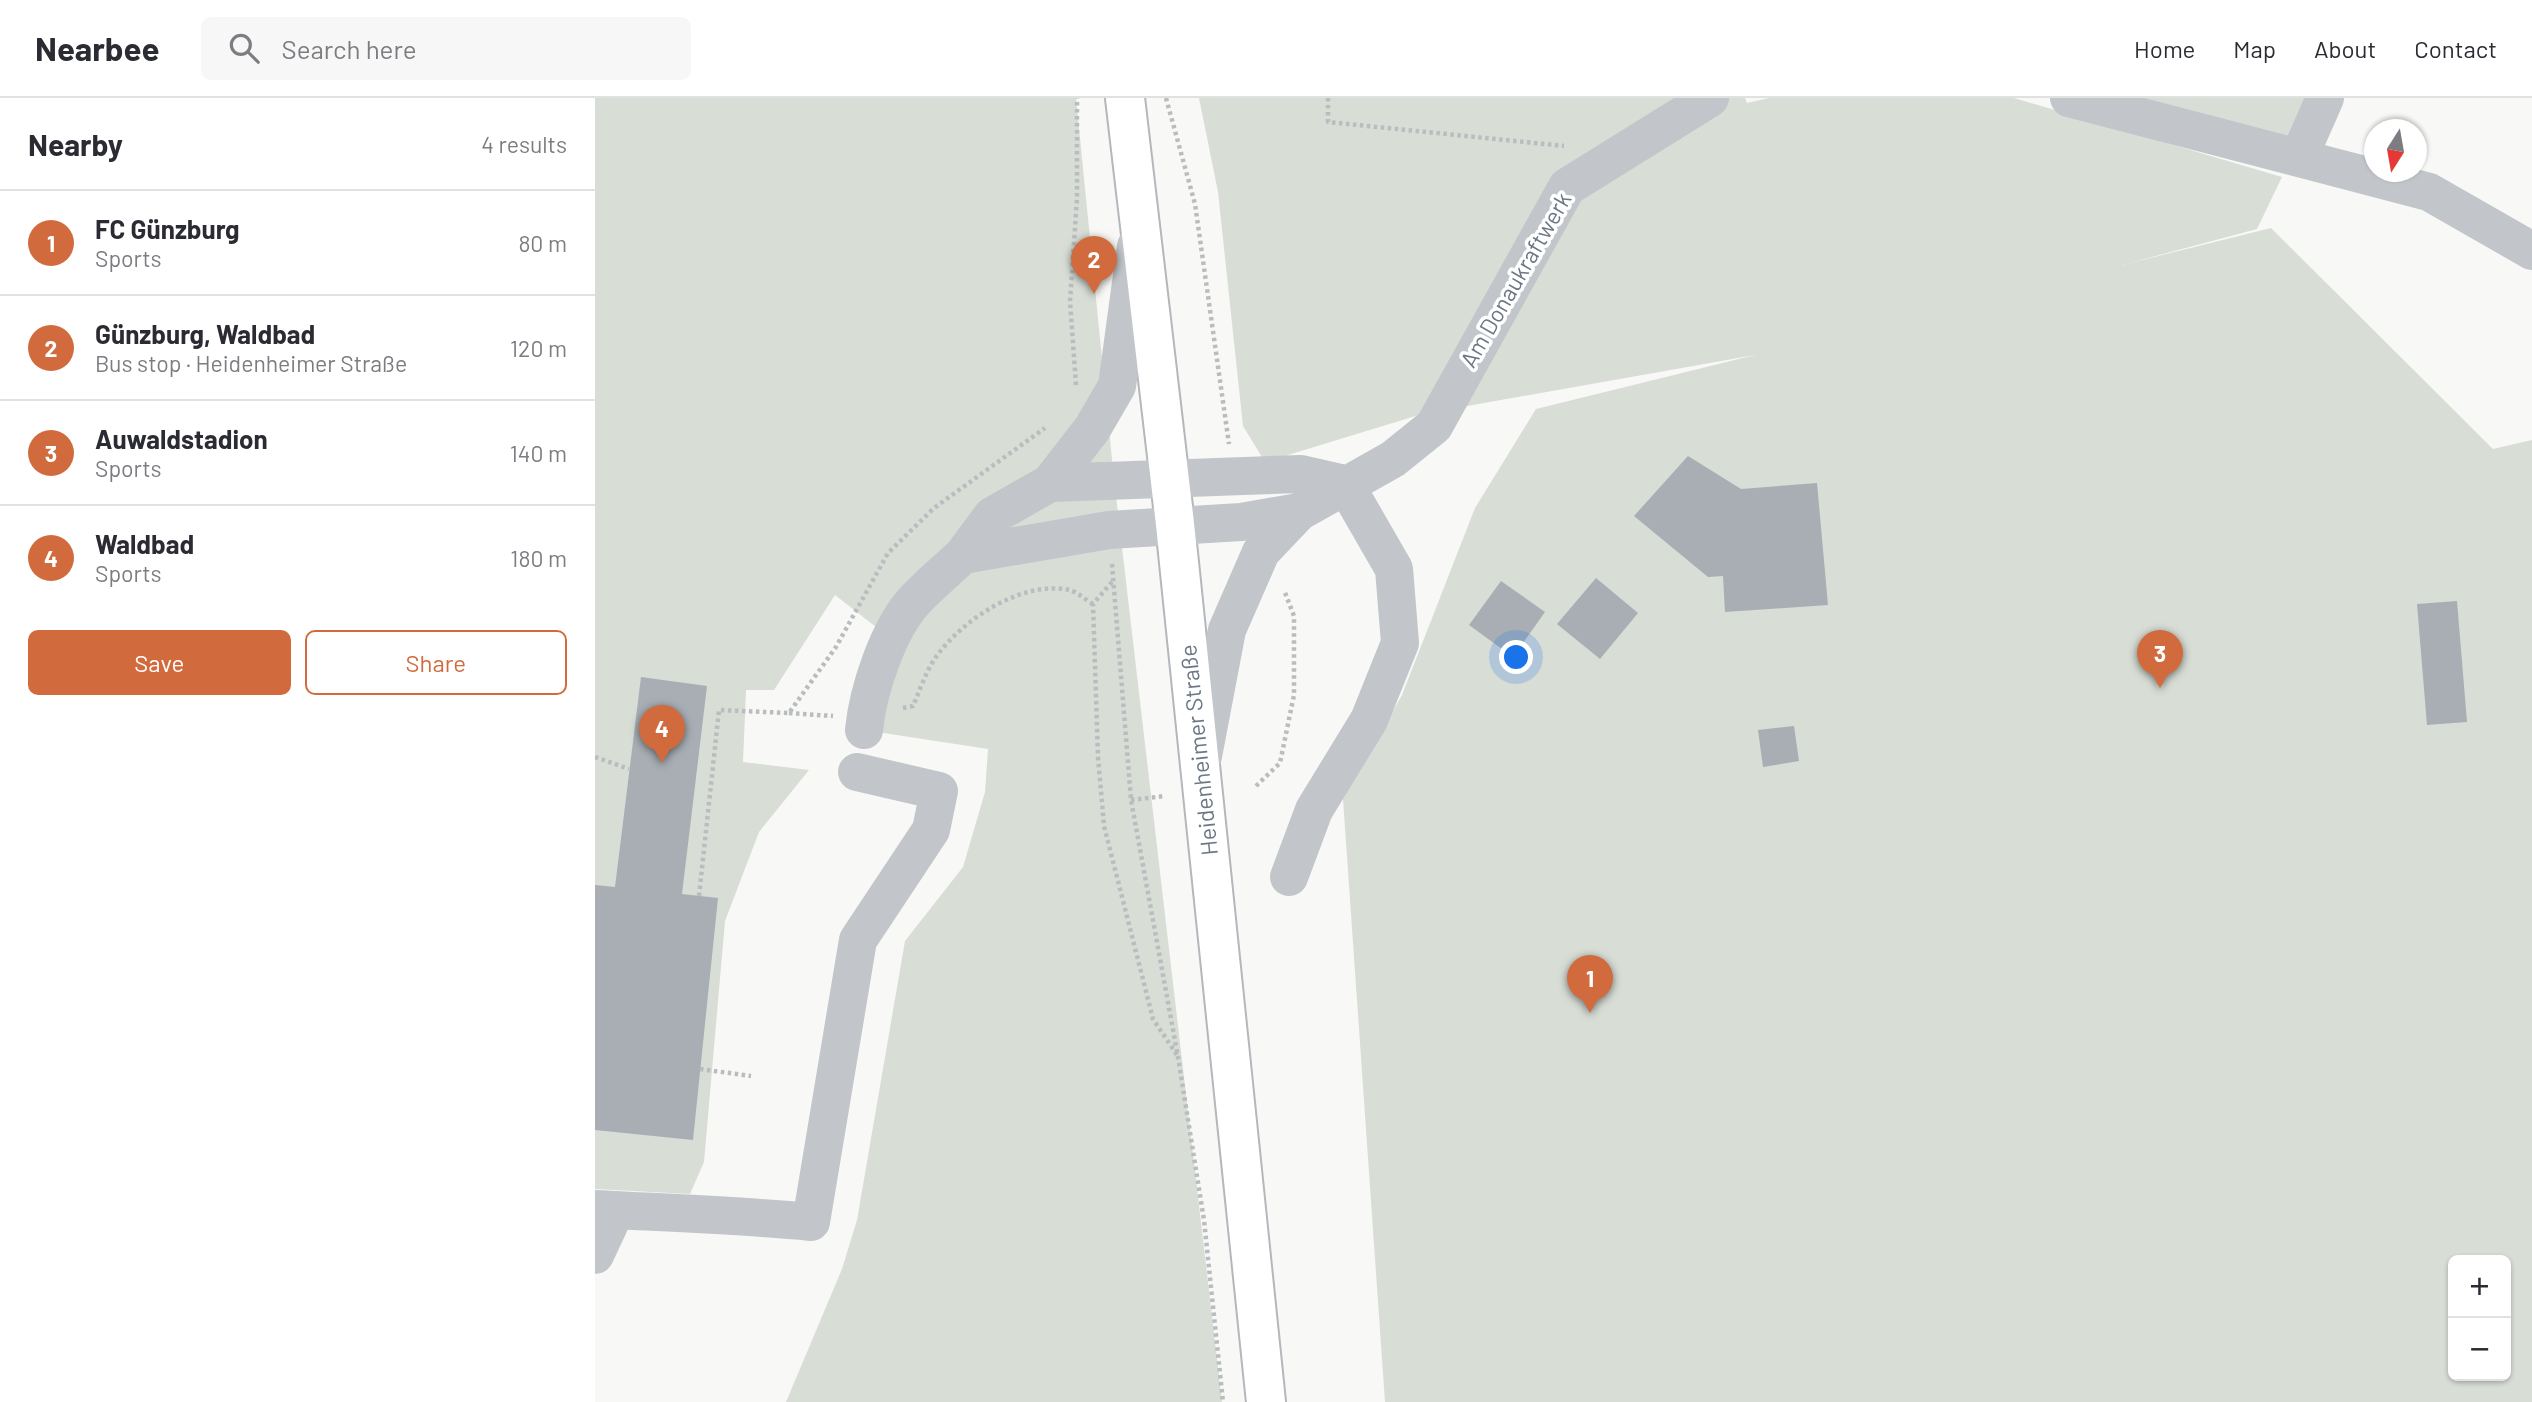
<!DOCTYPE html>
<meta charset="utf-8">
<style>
:root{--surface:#fff;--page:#f7f7f7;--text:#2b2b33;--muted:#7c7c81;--line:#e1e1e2;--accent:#d16b3e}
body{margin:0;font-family:Barlow,sans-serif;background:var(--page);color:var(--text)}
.controls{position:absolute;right:21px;bottom:21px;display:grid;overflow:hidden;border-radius:10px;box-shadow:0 2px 5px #0004}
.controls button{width:63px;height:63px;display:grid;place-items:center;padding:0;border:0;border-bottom:2px solid var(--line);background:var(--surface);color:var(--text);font:35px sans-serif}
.compass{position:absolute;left:1769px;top:21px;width:63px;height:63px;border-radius:50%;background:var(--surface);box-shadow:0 2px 5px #0004;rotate:191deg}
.you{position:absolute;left:922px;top:560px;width:24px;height:24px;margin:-18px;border:5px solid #fff;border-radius:50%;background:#1a73e8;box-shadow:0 0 0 10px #1a73e833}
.badge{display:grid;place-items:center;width:46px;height:46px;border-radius:50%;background:var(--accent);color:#fff;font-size:23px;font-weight:700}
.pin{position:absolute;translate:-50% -58px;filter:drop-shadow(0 2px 4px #0008)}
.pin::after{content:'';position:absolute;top:37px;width:24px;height:21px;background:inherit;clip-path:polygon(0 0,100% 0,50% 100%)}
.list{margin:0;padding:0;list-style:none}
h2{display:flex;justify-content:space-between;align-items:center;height:91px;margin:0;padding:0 28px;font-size:30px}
h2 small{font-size:23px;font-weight:400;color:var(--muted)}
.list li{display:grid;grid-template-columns:46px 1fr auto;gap:21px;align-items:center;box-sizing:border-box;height:105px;padding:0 28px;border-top:2px solid var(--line)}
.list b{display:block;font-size:26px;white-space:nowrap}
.list p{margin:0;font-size:23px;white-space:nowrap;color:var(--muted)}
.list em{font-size:23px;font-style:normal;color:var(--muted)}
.actions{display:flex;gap:14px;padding:21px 28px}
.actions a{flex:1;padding:16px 0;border:2px solid var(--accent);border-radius:10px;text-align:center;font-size:24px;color:var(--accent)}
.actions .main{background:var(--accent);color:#fff}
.icon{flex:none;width:38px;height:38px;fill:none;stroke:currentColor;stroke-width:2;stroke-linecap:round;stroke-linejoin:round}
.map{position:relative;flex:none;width:1937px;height:1304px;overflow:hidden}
header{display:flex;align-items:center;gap:42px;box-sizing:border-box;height:98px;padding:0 35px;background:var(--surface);border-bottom:2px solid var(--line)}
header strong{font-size:33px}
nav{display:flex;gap:38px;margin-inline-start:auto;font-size:24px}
.search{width:490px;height:63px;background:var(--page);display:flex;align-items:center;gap:18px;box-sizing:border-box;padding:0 24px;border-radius:10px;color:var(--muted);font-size:26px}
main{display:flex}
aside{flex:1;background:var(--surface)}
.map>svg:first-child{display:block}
.green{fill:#d8ddd6;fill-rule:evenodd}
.building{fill:#a8aeb4}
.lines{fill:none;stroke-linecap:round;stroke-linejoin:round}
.major-casing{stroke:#b4b7bb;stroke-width:42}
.path{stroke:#babdbf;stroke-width:4.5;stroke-dasharray:3.5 3.5;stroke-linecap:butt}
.minor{stroke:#c2c5c9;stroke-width:38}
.major{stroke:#fff;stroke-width:38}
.labels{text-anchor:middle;stroke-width:7;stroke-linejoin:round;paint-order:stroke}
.street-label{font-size:23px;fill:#6b7784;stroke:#fff}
</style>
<header>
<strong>Nearbee</strong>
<div class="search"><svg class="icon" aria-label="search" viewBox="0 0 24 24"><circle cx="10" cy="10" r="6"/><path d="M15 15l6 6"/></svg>Search here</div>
<nav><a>Home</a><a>Map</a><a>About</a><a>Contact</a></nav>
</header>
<main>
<aside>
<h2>Nearby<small>4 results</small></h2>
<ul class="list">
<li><span class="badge">1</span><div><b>FC Günzburg</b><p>Sports</p></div><em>80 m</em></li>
<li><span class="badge">2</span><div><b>Günzburg, Waldbad</b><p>Bus stop · Heidenheimer Straße</p></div><em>120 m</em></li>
<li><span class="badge">3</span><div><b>Auwaldstadion</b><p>Sports</p></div><em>140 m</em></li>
<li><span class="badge">4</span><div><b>Waldbad</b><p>Sports</p></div><em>180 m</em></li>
</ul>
<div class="actions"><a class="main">Save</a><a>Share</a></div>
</aside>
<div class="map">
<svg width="1937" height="1304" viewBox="0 0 1937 1304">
<rect width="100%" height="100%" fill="#f8f8f6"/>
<path class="green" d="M0,0H481L519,381L627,1304H191L247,1171L262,1122L310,843L368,769L390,694L393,651L269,632L281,529L240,497L179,592H151L148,664L214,672L164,734L130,823L109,1064L95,1096L0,1091Z
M604,0H1150L1152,5L1174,0H1419L1687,79L1662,131L1527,167L1676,130L1898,351L1937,342V1304H790L748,701L807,597L880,410L941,311L1160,257L827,316L670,364L648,328L623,94ZM1858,1162H1911V1278H1858Z
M1524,0H1723L1688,47Z"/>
<path class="building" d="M1093,358L1146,391L1222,385L1233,507L1130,514L1128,478L1113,479L1039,418Z
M1001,480L1043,515L1005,561L962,526Z
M906,483L950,514L918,559L874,527Z
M1862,503L1872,624L1832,627L1822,506Z
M46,579L112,588L87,796L123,800L98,1042L0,1032V787L20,789Z
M1199,628L1204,663L1168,669L1163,632Z"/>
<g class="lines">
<defs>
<path id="major" d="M530,0L580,426L671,1304"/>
</defs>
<use href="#major" class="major-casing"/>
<path class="path" d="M571,0L600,106L634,346
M733,0V24L969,48
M481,287L475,203L482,100V0
M517,466L536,702L583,959L609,1122L628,1304
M517,484L498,506L503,659L509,728L558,921L582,957
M308,610L318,608C325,592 331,573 341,559C368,521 427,482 475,492C482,494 491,502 498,506
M194,615L238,618
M0,659L34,671
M661,688L685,665L699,597V518L689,492
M536,702L570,698
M104,798L124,612L194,615L241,549L293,455L339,410L450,330
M105,971L156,978"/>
<path class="minor" d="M1474,0L1834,94L1937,153
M1704,59L1730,0
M455,385L497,331L522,288L541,148
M750,386L706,376L455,385L397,418L368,457L514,432L646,424L704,414L798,361L839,328L972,89L1115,0
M269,632C273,592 293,531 320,502C335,486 352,472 368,457
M608,658L632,532L666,454L704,414
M694,779L719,712L774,622L805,545L799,471L750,386
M0,1111C72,1115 144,1117 216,1124L263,842L336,732L344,693L262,674
M0,1157L21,1112"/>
<use href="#major" class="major"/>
</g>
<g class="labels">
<g class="street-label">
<text transform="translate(921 182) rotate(-60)" y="8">Am Donaukraftwerk</text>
<text transform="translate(604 652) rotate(-96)" y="8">Heidenheimer Straße</text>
</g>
</g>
</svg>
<div class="controls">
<button>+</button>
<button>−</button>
</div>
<svg class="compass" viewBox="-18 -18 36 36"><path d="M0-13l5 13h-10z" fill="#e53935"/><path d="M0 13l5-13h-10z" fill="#7c7c81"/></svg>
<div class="you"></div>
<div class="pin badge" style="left:995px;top:915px">1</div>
<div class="pin badge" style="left:499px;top:196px">2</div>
<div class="pin badge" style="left:1565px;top:590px">3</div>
<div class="pin badge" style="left:67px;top:665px">4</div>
</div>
</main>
